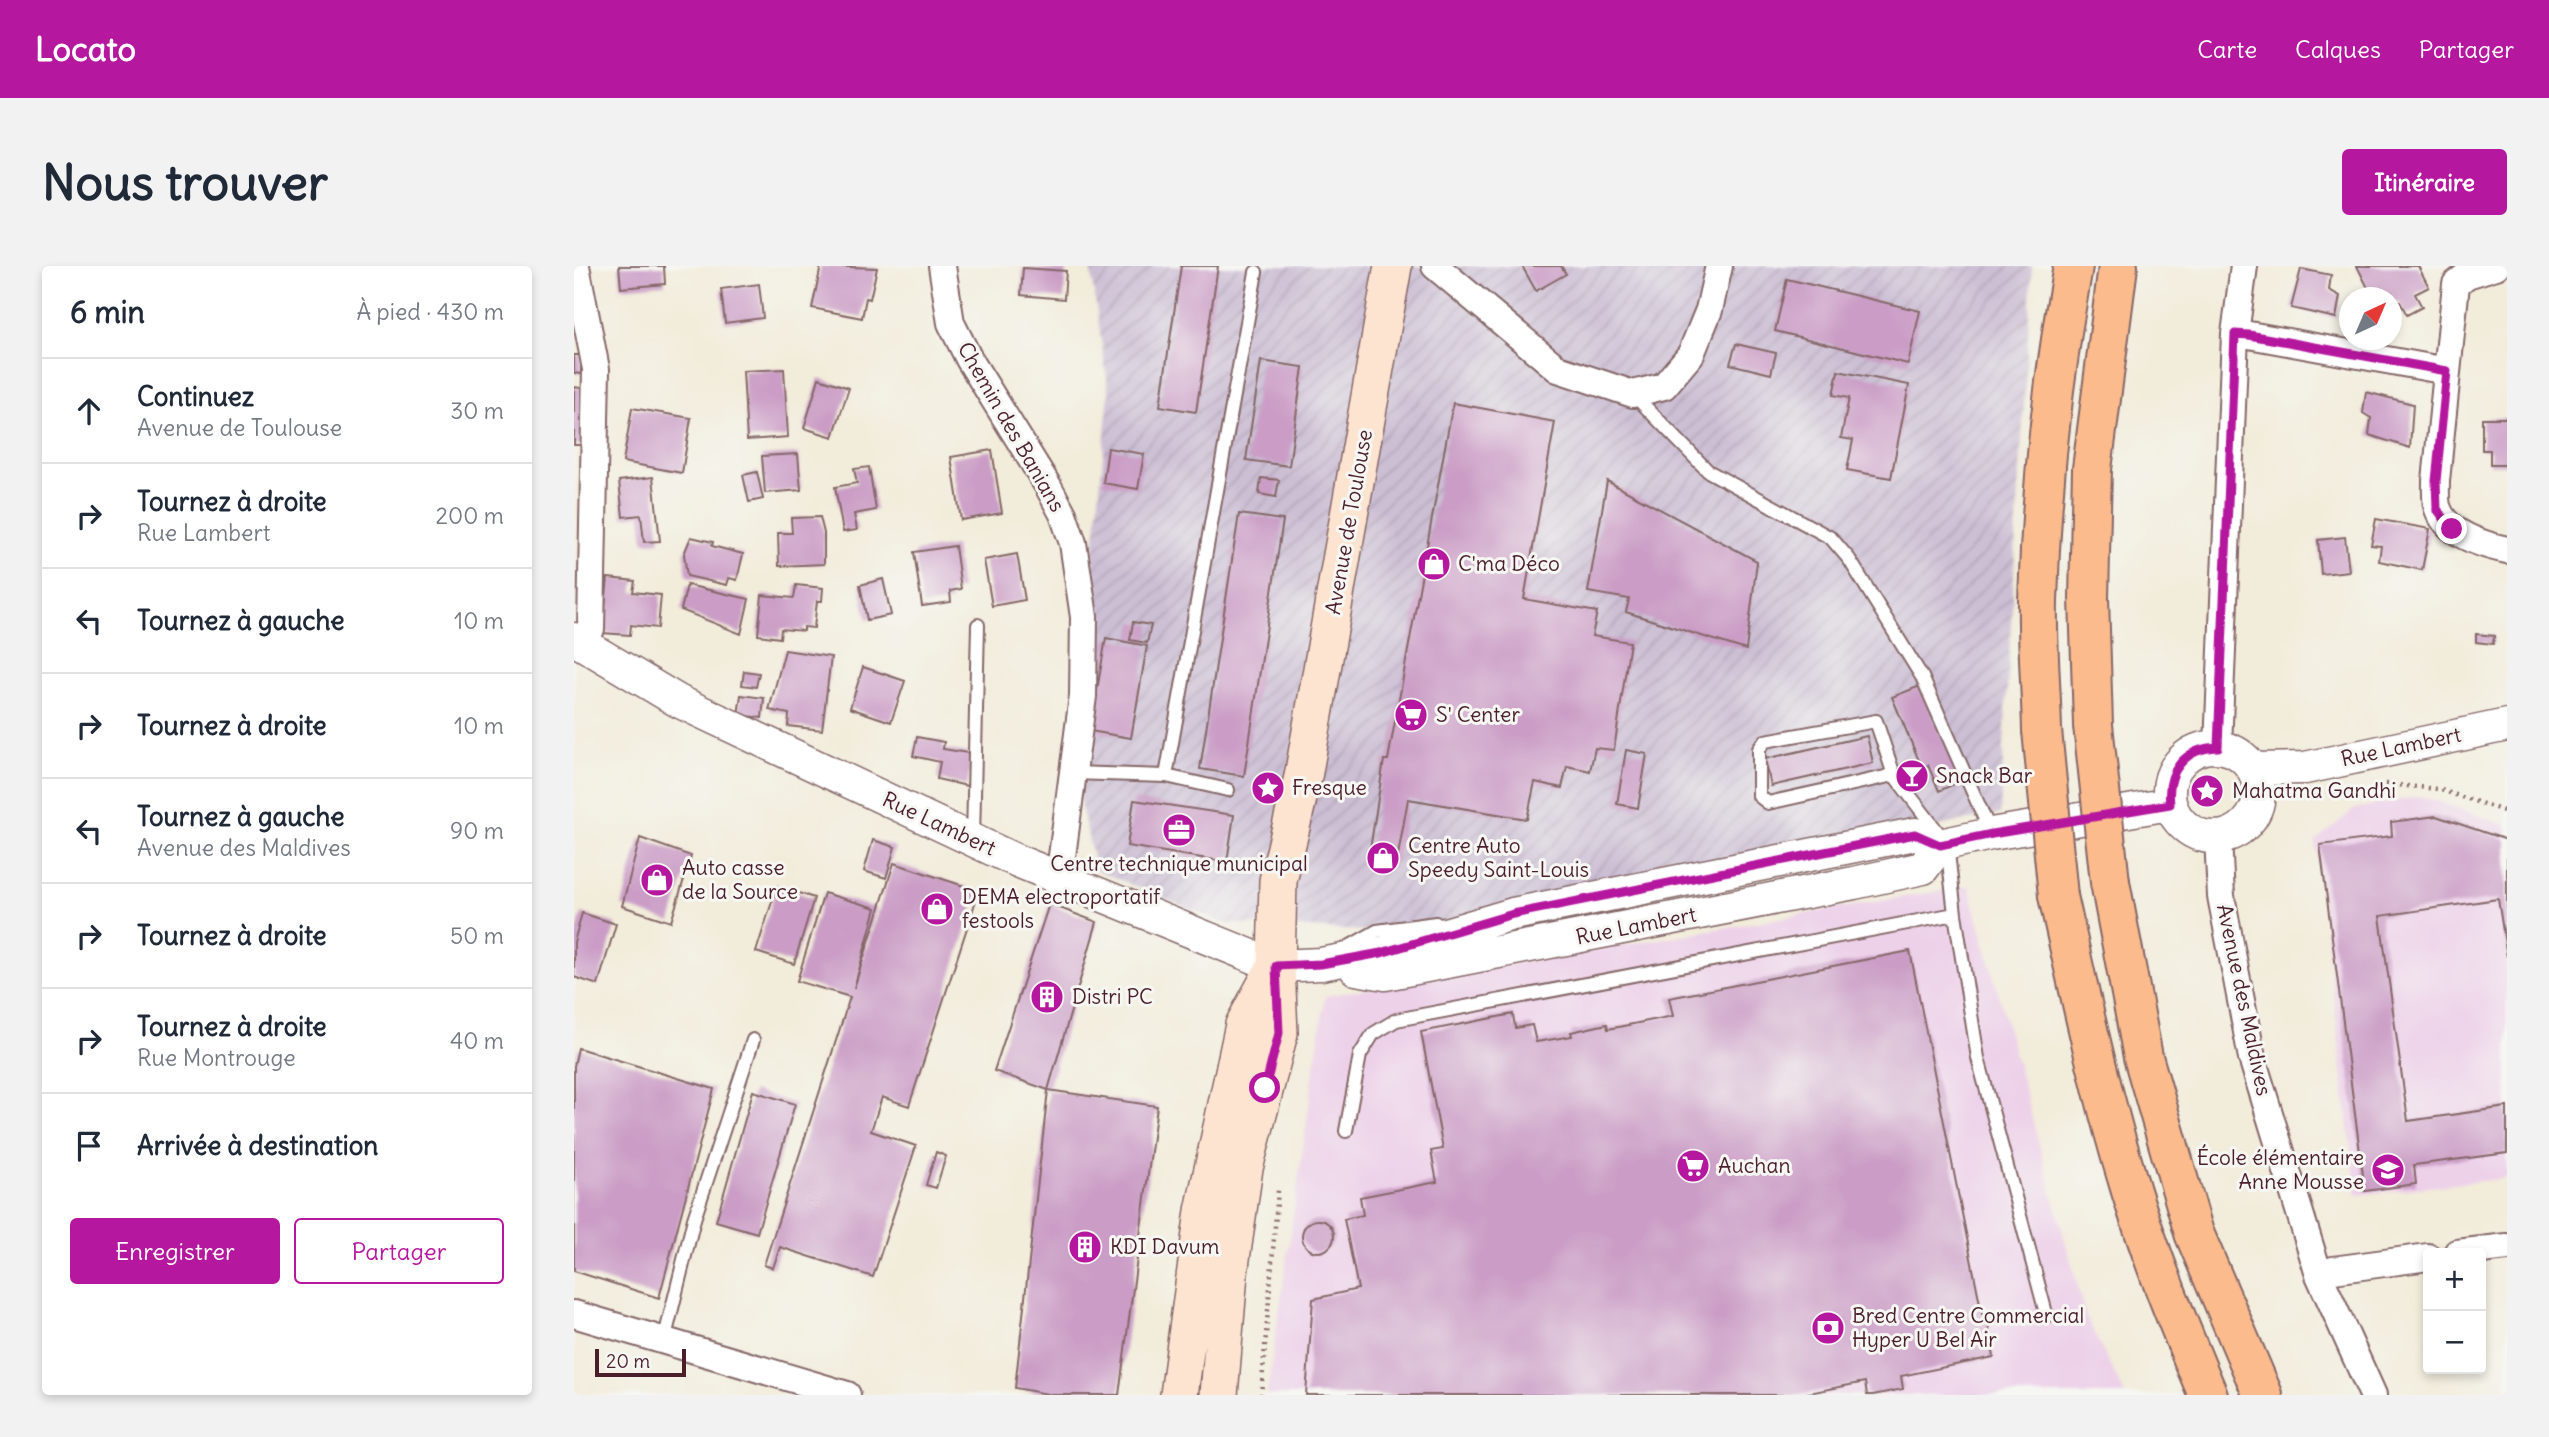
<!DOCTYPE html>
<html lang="fr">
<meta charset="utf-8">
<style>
:root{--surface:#fff;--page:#f2f2f3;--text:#1f2937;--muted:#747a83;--line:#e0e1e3;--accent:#b5179e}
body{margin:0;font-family:Delius,sans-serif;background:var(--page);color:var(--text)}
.controls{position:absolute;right:21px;bottom:21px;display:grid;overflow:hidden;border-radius:7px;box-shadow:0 4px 10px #0003}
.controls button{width:63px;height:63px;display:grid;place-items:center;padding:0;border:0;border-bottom:2px solid var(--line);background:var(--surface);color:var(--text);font:35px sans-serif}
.compass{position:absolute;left:1765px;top:21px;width:63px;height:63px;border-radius:50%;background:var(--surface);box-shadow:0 4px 10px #0003;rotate:44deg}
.scale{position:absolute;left:21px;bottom:18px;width:91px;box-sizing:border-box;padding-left:7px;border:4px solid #4a1f2b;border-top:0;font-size:19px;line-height:24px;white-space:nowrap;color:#4a1f2b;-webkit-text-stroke:5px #f6f6f2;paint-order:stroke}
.stop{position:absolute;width:21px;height:21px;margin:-16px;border:5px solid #b5179e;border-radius:50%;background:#fff}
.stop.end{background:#b5179e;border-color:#fff;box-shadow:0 2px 7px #0008}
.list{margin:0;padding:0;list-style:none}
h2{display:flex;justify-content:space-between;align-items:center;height:91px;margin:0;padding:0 28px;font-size:30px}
h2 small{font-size:23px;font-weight:400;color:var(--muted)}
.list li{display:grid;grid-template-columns:46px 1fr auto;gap:21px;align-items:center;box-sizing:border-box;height:105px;padding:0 28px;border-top:2px solid var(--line)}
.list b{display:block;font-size:26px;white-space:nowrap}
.list p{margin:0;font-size:23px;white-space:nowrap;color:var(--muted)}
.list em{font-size:23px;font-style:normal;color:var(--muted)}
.actions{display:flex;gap:14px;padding:21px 28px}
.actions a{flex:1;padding:16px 0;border:2px solid var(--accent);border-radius:7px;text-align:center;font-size:24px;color:var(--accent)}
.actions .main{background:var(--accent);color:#fff}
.icon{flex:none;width:38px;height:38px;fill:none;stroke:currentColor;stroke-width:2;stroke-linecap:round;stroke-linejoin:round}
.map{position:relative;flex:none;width:1933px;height:1129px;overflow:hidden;border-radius:7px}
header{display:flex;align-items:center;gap:42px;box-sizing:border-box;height:98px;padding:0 35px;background:var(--accent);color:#fff}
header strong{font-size:33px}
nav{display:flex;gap:38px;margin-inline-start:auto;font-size:24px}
.intro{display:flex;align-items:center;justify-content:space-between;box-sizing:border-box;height:168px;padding:0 42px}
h1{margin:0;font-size:49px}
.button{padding:18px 32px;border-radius:7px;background:var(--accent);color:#fff;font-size:24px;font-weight:700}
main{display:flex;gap:42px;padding:0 42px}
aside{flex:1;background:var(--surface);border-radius:7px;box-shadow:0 4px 10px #0003}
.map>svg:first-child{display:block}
.built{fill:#edd1e9}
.industrial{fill:url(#industrial-furrows)}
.building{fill:#cb9dc6}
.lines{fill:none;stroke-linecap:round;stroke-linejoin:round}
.service-casing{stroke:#856768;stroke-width:16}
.minor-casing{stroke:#856768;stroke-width:30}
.tertiary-casing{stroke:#856768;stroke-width:35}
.secondary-casing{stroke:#856768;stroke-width:40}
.trunk-casing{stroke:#856768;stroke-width:42}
.path{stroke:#856768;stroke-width:4.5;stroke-dasharray:2 5;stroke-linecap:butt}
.service{stroke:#fff;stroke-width:12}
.minor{stroke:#fff;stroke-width:26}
.tertiary{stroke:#fff;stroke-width:32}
.secondary{stroke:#fde4d1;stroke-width:37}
.trunk{stroke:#fbbb8d;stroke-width:38}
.trunk-bridge-casing{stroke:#856768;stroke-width:42;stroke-linecap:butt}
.trunk-bridge{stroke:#fbbb8d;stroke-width:38}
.route{stroke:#b5179e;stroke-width:9}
.labels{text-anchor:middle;stroke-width:6;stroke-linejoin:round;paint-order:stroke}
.street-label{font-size:21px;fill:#4a1f2b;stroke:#f6f6f2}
.poi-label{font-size:21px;fill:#4a1f2b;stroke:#f6f6f2;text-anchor:start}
</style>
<header>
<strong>Locato</strong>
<nav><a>Carte</a><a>Calques</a><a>Partager</a></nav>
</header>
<div class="intro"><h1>Nous trouver</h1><a class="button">Itinéraire</a></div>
<main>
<aside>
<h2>6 min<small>À pied · 430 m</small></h2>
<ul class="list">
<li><svg class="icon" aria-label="ahead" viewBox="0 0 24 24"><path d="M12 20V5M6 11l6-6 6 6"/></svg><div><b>Continuez</b><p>Avenue de Toulouse</p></div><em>30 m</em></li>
<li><svg class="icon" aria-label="right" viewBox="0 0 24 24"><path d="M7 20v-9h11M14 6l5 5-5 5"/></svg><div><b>Tournez à droite</b><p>Rue Lambert</p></div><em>200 m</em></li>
<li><svg class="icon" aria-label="left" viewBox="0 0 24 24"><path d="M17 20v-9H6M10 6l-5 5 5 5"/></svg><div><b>Tournez à gauche</b></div><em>10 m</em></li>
<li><svg class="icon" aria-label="right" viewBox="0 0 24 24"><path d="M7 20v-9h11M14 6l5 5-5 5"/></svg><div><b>Tournez à droite</b></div><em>10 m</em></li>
<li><svg class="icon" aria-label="left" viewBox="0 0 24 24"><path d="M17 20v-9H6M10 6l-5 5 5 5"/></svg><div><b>Tournez à gauche</b><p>Avenue des Maldives</p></div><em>90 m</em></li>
<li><svg class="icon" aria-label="right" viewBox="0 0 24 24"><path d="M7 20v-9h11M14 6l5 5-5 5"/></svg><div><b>Tournez à droite</b></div><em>50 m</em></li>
<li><svg class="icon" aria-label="right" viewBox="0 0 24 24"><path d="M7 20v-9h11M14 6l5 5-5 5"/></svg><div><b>Tournez à droite</b><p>Rue Montrouge</p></div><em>40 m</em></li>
<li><svg class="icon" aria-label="arrive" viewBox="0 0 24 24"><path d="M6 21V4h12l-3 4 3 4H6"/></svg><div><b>Arrivée à destination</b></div></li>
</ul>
<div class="actions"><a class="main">Enregistrer</a><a>Partager</a></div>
</aside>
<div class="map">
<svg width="1933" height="1129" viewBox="0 0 1933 1129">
<defs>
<pattern id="industrial-furrows" width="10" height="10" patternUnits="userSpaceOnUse" patternTransform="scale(1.75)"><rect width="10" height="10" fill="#ccbfd4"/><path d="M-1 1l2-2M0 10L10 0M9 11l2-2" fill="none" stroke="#b1a4b6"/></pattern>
</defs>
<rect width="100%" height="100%" fill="#f6f6f2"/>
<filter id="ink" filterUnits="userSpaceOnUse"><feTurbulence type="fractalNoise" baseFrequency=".0143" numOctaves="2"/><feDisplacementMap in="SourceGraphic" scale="14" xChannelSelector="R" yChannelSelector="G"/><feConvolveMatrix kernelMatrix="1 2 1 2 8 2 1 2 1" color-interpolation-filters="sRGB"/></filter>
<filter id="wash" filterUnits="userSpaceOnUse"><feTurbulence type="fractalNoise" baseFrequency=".00686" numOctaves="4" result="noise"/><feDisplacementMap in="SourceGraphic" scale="28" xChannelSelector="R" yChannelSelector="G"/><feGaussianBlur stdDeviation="1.57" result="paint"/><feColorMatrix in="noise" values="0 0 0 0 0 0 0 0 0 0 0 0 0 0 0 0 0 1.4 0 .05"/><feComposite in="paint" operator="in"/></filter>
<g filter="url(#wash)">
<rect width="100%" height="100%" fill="#f2ecda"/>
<path class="built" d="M1846,530L1933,559V912L1783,929L1741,575L1781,543Z
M1395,620L1512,1051L1551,1129H693L751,730Z"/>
<path class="industrial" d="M516,0H1458L1426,548L820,667L650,657L522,604L499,507L535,126Z"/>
<g id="blocks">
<path class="building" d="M45,0H90L91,18L47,22Z
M247,0L303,2L296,33L292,32L288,52L238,42Z
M607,0H644L622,146L586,140Z
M948,0H987L992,8L962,25Z
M1783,0H1844L1855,21L1841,28L1848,41L1833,49L1826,36L1818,40V32H1799Z
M449,2L492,5L490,33L447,29Z
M1727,3L1757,9L1755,24L1766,30L1762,52L1717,42Z
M1213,13L1346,45L1334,98L1201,65Z
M185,18L189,52L151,57L147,23Z
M1162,78L1202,87L1197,108L1156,98Z
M0,89H7V108L0,107Z
M687,95L729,101L715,200L672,194Z
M210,103L214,171L173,174L169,105Z
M1264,105L1335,119L1317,212L1273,204L1279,174L1267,172L1275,132L1259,129Z
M245,112L275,122L259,171L230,162Z
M0,121L7,122V179H0Z
M1792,126L1839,138L1836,182L1795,169L1797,152L1789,147Z
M879,137L981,156L950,333L1023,346L1018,370L1056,376L1040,484L1021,482L1016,505L993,500L988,522L961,516L953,553L834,533L823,595L795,590L810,494H814Z
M58,142L117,152L108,207L49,196Z
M1908,152H1933V199H1916V184H1908Z
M534,182L570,188L564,223L529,217Z
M418,184L428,247L387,254L377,191Z
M224,188L227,224L191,227L188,190Z
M295,201L302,244L280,248L283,264L269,266L261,221L283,217L280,203Z
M183,206L189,233L175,236L169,209Z
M79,211L86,275L70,276L67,249L49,251L45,215Z
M687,212L705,214L702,231L685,228Z
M1033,215L1183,295L1172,384L1052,346L1055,333L1014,326Z
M665,248L709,254L670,510L626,503Z
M246,251L250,267V298L205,300L204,267H218L217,252Z
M1802,253L1856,263L1848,304L1805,295L1807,280L1797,279Z
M117,271L139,276L138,280L169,288L163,314L155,312L153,319L113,310L110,288Z
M1771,271L1775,305L1747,308L1744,274Z
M381,280L387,323L376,325L377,336L348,340L340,286Z
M443,288L451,334L418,340L410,294Z
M34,312L61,315L59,326L87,329L84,362L57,359L56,369L28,367Z
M309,313L317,349L293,354L286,319Z
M113,319L175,333L167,368L107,344Z
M222,319L249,322L248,335H243L240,362L230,361V365L207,363L206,372L184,369L188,329L220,332Z
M559,356L577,359L573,377L556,374Z
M1902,368L1920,370L1919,378L1902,376Z
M532,372L573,380L557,472L516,465Z
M211,384L257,391L248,464L214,460L215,448L195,444Z
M289,401L331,415L317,456L276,442Z
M170,405L185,407L182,421L168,419Z
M1346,420L1387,515L1365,525L1354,499L1348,502L1318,431Z
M167,429L190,432L188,452L164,449Z
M1293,470L1299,497L1197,520L1191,493Z
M343,471L370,476L369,483L400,488L393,520L363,513L366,496L339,490Z
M1052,484L1073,488L1064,542L1043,538Z
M560,534L660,549L653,596L553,580Z
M1862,550L1933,574V691L1924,633L1806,650L1834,855L1933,841V887L1840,899L1842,918L1791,925L1746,579L1818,570L1817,556Z
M66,572L117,590L97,656L48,640Z
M299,574L321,581L312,612L290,605Z
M320,597L405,625L335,840L308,831L297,865L342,880L299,1011L206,981L199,1002L190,999L276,731L223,715L250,627L302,642L280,722Z
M203,620L240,632L220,698L182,686Z
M475,638L523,656L474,824L420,805Z
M8,647L42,658L24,719L0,711V676Z
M1336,685L1408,1048H1412L1420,1091L1327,1110L1329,1123L1299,1129H1293L1291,1116L1225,1129H732L739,1033L784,1023L770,953L789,949L786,931L863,916L857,885L869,883L847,766L939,748L941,762L958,759L962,776L998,770L997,766L1033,758L1034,763L1099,750L1095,732Z
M4,782L140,823L85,1032L0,1005V800Z
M474,824L583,840L545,1129H479L441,1122Z
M179,825L221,838L183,967L142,955Z
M362,886L372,890L362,922L352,919Z
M728 970a16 16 0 1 1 32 0a16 16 0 1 1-32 0Z"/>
</g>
</g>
<g filter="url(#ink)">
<use href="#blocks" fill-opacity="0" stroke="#856768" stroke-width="2"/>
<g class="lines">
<defs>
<path id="service" d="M1059,128L1134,205L1257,272L1275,293L1348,411L1417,567
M499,507L592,510L654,524
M1320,509L1194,537L1185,530V483L1191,475L1302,455L1320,509L1373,578L1381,648L1404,792L1473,1051
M592,510L682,6
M399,572L404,359
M773,682L803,665L862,657
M772,865L786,789L799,768L822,754L1381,648
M90,1075L120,953L179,774"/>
<path id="minor" d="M2,0L22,103L17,363L9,379
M368,0L377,57L395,93L474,220L489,248L499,277L510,351L509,430L485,613
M861,0L984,103L1059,128L1090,120L1117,88L1135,44L1145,0
M1922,0L1893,9L1882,18L1862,215C1862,223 1861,236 1864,243C1873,268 1909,279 1933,284
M1661,68L1675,69L1873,105
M1644,481L1661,68L1670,0
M1644,572L1647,630L1678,792L1745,1009L1799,1129
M1883,987L1933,981
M1745,1009L1759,1004L1854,991
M0,1048L273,1129"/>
<path id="tertiary" d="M0,373L104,435L441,594L702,700L747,698L807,687L939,648L1341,568L1366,579L1417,568L1596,538
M1595 526a45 45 0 1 1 90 0a45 45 0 1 1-90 0Z
M1679,503L1731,502L1933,459
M782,703L811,708L1280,617L1349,602L1366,579"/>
<path id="secondary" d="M605,1129L630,945L670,759L702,700
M645,1129L655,1007L670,902L705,767L702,700L704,615L729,511L819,0"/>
<path id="trunk" d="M1519,459L1515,332L1518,203L1544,0
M1468,464C1467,421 1463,378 1464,335C1467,224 1479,110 1499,0
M1536,616L1569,791L1620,967L1689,1129
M1484,630C1506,729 1527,828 1557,925C1578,994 1606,1062 1634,1129"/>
</defs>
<use href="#service" class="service-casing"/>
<use href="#minor" class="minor-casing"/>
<use href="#tertiary" class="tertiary-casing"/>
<use href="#secondary" class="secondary-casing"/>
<use href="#trunk" class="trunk-casing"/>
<path class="path" d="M1812,518L1864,523L1933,546
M687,1129L704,924"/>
<use href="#service" class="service"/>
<use href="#minor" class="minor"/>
<use href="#tertiary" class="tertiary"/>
<use href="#secondary" class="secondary"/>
<use href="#trunk" class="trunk"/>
<defs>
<path id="trunk-bridge" d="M1519,459L1536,616
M1468,464L1484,630"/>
</defs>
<use href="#trunk-bridge" class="trunk-bridge-casing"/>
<use href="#trunk-bridge" class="trunk-bridge"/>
</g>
</g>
<g class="lines" filter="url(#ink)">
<path class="route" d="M691,822L705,767L702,700L747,698L807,687L939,648L1341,568L1366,579L1418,568L1596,538C1592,505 1611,482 1644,481L1661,68L1675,69L1873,105L1862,215L1863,243L1878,263"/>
</g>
<defs>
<symbol id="shop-disc" viewBox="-11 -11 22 22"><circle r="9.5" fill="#b5179e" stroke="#f6f6f2"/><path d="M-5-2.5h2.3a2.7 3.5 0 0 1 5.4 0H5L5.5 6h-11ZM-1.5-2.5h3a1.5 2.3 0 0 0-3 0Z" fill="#fff"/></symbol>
<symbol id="supermarket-disc" viewBox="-11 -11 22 22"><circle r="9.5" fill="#b5179e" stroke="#f6f6f2"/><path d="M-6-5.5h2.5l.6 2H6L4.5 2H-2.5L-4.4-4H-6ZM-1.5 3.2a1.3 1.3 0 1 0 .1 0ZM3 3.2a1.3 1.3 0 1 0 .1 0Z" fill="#fff"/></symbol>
<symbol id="bar-disc" viewBox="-11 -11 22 22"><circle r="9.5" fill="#b5179e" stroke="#f6f6f2"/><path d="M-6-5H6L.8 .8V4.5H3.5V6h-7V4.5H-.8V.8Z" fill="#fff"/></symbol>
<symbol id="sight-disc" viewBox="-11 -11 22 22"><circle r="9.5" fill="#b5179e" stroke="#f6f6f2"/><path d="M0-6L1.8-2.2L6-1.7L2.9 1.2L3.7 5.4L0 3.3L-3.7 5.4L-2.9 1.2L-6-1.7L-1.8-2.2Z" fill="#fff"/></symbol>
<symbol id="office-disc" viewBox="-11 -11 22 22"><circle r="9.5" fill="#b5179e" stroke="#f6f6f2"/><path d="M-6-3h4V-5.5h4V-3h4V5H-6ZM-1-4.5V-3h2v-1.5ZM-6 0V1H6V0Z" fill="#fff"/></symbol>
<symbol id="building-disc" viewBox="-11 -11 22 22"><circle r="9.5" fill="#b5179e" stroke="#f6f6f2"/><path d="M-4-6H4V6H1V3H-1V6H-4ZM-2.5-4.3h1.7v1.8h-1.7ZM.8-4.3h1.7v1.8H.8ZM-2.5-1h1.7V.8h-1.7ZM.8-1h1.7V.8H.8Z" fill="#fff"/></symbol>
<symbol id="school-disc" viewBox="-11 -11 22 22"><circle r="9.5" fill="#b5179e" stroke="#f6f6f2"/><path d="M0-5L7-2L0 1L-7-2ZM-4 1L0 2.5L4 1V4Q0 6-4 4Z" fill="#fff"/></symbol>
<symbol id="bank-disc" viewBox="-11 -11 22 22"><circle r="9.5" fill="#b5179e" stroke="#f6f6f2"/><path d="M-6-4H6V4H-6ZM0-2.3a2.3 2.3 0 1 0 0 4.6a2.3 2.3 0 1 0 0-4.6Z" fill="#fff"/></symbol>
</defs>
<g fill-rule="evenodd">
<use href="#shop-disc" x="841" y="279" width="38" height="38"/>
<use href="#supermarket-disc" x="818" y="430" width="38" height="38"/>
<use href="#bar-disc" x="1319" y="491" width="38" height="38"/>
<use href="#sight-disc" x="675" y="503" width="38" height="38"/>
<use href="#sight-disc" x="1614" y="506" width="38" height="38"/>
<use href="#office-disc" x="586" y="545" width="38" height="38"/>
<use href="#shop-disc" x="790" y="573" width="38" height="38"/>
<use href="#shop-disc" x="64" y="595" width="38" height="38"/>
<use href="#shop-disc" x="344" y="624" width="38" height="38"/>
<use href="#building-disc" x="454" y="712" width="38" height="38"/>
<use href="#supermarket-disc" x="1100" y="881" width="38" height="38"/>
<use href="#school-disc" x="1795" y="885" width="38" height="38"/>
<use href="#building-disc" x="492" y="962" width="38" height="38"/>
<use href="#bank-disc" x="1235" y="1043" width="38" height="38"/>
</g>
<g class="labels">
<g class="street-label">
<text transform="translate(437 161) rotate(60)" y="7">Chemin des Banians</text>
<text transform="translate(775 256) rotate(-80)" y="7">Avenue de Toulouse</text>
<text transform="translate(1827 481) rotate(-12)" y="7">Rue Lambert</text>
<text transform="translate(365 558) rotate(25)" y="7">Rue Lambert</text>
<text transform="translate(1062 660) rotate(-11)" y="7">Rue Lambert</text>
<text transform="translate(1670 734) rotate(78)" y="7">Avenue des Maldives</text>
</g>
<g class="poi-label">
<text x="884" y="305">C'ma Déco</text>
<text x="862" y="456">S' Center</text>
<text x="1362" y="517">Snack Bar</text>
<text x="718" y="529">Fresque</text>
<text x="1658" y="532">Mahatma Gandhi</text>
<text x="834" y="587">Centre Auto<tspan x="834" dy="24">Speedy Saint-Louis</tspan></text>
<text x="605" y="605" text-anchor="middle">Centre technique municipal</text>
<text x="108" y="609">Auto casse<tspan x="108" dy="24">de la Source</tspan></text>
<text x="388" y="638">DEMA electroportatif<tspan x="388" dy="24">festools</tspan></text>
<text x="498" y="738">Distri PC</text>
<text x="1790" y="899" text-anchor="end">École élémentaire<tspan x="1790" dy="24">Anne Mousse</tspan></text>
<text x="1144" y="907">Auchan</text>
<text x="536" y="988">KDI Davum</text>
<text x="1278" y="1057">Bred Centre Commercial<tspan x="1278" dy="24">Hyper U Bel Air</tspan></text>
</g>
</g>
</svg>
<div class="controls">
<button>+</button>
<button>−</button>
</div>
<svg class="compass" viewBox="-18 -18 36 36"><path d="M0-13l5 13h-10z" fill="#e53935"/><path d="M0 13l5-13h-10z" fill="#747a83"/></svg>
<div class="scale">20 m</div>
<div class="stop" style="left:691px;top:822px"></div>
<div class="stop end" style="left:1878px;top:263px"></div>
</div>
</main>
